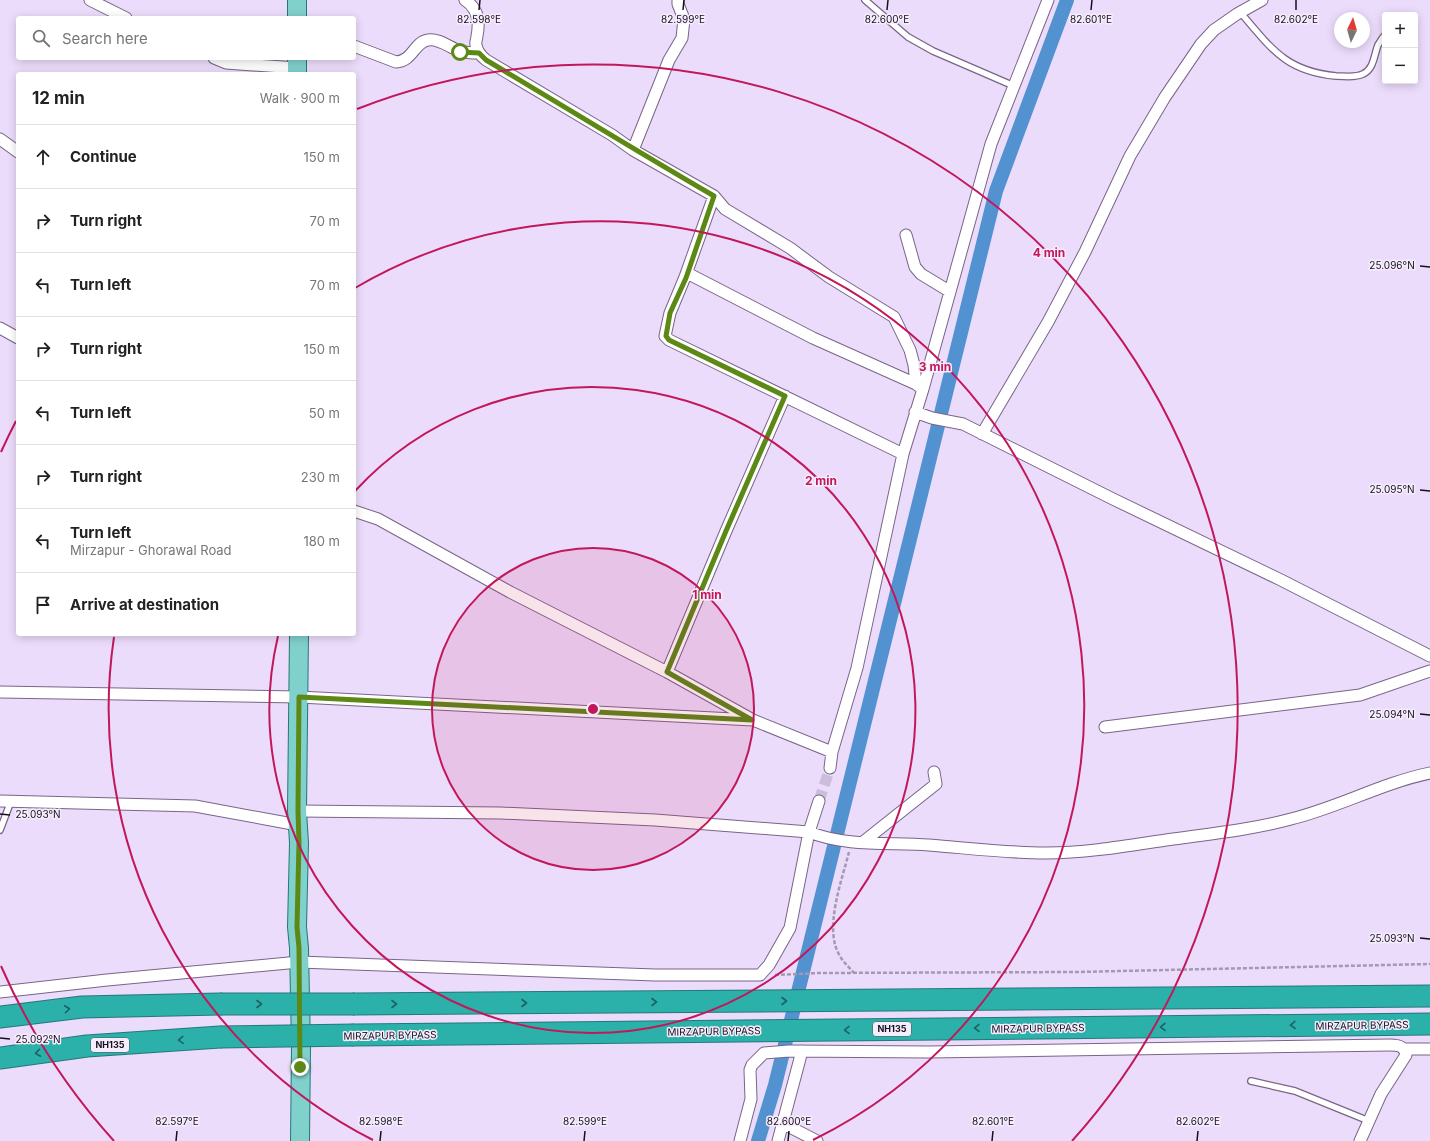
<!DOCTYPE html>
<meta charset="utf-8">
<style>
:root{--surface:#fff;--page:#f2f2f2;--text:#222;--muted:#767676;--line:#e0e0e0}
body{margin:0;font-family:Inter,sans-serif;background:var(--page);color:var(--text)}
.controls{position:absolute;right:12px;top:12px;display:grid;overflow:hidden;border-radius:4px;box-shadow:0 2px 10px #0003}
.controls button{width:36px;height:36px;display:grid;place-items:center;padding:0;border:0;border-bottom:1px solid var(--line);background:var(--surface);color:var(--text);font:20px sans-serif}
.compass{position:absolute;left:1334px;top:12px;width:36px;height:36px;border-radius:50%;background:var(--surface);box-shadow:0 2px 10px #0003;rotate:5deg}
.stop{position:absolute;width:12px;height:12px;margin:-9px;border:3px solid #5c8816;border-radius:50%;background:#fff}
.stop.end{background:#5c8816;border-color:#fff;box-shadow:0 1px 4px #0008}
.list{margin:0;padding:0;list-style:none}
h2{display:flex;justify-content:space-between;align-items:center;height:52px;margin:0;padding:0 16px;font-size:17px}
h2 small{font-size:13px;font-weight:400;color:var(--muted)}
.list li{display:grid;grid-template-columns:26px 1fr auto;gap:12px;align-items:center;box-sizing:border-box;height:64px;padding:0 16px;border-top:1px solid var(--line)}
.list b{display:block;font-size:15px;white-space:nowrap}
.list p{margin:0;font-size:13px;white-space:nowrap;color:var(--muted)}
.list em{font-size:13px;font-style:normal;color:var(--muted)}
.icon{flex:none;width:22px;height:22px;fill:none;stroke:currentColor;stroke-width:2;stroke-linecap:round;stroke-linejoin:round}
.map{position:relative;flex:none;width:1430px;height:1141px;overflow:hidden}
.search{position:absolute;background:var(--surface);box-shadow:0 2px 10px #0003;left:16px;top:16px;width:340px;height:44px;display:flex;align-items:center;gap:10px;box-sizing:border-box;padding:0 14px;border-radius:4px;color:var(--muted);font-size:15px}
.panel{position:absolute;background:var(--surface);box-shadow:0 2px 10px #0003;left:16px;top:72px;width:340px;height:564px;border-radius:4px}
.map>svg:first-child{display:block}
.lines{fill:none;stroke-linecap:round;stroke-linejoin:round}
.canal{stroke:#5392d0;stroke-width:14}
.street-tunnel{stroke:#ccbdda;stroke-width:11;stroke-dasharray:11 5.5;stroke-linecap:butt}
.lane-casing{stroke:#786587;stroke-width:8}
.street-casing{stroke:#786587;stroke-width:13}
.primary-casing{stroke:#247878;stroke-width:20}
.highway-casing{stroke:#247878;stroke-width:23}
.path{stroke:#a598b1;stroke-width:2.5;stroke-dasharray:4 2;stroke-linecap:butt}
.lane{stroke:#fff;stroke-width:5.5}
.street{stroke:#fff;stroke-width:11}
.primary{stroke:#80d0cc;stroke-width:18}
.highway{stroke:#2bb1aa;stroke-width:21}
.highway-bridge-casing{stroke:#247878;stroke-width:23;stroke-linecap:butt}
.highway-bridge{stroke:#2bb1aa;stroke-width:21}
.oneway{stroke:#206063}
.route{stroke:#5c8816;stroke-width:5}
.ticks{fill:none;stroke:#160f1c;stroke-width:1.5}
.ring{fill:none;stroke:#c2185b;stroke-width:2}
.labels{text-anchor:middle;stroke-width:3;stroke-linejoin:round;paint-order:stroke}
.shield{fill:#f5edfc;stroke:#59525f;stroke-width:1}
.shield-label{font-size:9px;font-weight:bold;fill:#160f1c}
.street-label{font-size:10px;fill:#160f1c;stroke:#f5edfc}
.ticks-label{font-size:10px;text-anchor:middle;fill:#160f1c;stroke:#f5edfc;stroke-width:3;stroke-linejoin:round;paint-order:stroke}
.centre{fill:#c2185b;stroke:#f5edfc;stroke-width:2}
.ring-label{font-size:12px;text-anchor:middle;font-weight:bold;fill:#c2185b;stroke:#f5edfc;stroke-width:3;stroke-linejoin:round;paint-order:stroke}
</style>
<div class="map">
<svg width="1430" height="1141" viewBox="0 0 1430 1141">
<rect width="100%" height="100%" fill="#ecdcfb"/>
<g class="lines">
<path class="canal" d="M758,1141L775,1085L996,191L1067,0"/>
<path class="street-tunnel" d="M819,801L830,768"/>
<defs>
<path id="lane" d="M865,0L908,37L933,51L1014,86
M1240,12C1271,48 1285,71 1336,76C1345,76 1355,78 1363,74C1374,69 1374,55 1378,45C1380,42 1382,38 1385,35
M0,830L11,801
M1251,1081L1295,1091L1369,1121"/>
<path id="street" d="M90,0L126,18
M465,0C478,8 480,21 477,36C477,39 475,42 476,45C477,52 481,56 486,60L612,135L633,150L714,196L725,209L790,248L829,277L894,317L910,350L914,365L916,384
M354,46L396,62C413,61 414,42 428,40C439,38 450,48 460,51C466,53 473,53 479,53
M214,58L226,63L297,68
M0,139L18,152
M633,150L669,60L682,38L684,19L678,4V0
M714,196L685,277L670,313L665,336L669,340L903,454
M906,235L915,267L921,274L949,291
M687,273L813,338L916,384L920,387
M0,328L18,338
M915,412L932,418L963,424L1113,499L1281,580L1430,656
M982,434L1048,322L1085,252L1130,156L1165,97L1201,44L1214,30L1237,14L1262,0
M354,511L378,519L510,592L667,672L753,720L832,752
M667,672L726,531L785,396
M0,692L299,697L753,720
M1105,727L1360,695L1430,671
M830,768L832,752L857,668L903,454L923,389L991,144L1048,0
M0,801L195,806L298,825
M297,811L501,813L655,820L809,832C846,847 890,842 929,845C968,848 1007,853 1046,853C1086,853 1126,846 1166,840C1208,834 1250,830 1291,819C1339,807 1382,783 1430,773
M863,842L936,784L934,772
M0,992L107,980L299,962L655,975H760L769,965L790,928L809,832L819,801
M1404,1049H1430
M782,1123L817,1141
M740,1141L751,1099L750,1070L752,1065L764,1053L789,1051L929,1052L1390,1045C1398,1045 1405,1046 1406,1055L1381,1094L1360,1141
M778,1141L802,1051"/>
<path id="primary" d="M297,18V0
M297,58V74
M299,634L297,811L299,843L297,927L299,948L301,1047L300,1141"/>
<path id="highway" d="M355,1004L1430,996
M0,1017L82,1007L220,1004
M354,1035L1430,1024
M0,1058L87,1046L220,1037"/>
</defs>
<use href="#lane" class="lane-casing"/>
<use href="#street" class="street-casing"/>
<use href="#primary" class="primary-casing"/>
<use href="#highway" class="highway-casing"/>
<path class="path" d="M849,852C842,880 823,930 840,956C843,962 849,967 854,973
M775,975L819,973L1077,972L1430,964"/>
<use href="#lane" class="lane"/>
<use href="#street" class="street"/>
<use href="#primary" class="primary"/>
<use href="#highway" class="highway"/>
<defs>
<path id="highway-bridge" d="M220,1004H355
M220,1037L354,1035"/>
</defs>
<use href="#highway-bridge" class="highway-bridge-casing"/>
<use href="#highway-bridge" class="highway-bridge"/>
</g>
<defs><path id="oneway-chevron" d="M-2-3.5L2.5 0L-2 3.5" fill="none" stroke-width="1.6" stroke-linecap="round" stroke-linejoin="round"/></defs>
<g class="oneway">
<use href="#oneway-chevron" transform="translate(784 1001)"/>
<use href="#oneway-chevron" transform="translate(654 1002)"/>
<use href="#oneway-chevron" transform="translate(524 1003)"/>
<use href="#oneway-chevron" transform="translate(259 1004)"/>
<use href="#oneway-chevron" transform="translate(394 1004)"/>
<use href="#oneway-chevron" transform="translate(67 1009) rotate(-7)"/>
<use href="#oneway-chevron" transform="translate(1293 1025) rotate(179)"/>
<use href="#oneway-chevron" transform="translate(1163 1027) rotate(179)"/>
<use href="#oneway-chevron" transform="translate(977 1028) rotate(179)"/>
<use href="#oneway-chevron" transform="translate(847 1030) rotate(179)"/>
<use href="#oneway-chevron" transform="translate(181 1040) rotate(176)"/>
<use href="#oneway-chevron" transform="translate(38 1053) rotate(172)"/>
</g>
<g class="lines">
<path class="route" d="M300,1067L299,948L297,927L299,843L298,811L299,697L752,720L667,672L726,531L785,396L669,340L666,336L670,313L686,278L714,196C638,152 562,105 486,60L479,53L460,52"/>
</g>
<path class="ticks" d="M479,10L480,0M683,10L684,0M887,10L888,0M1091,10L1092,0M1296,10V0M1420,266L1430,267M1420,490L1430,491M1420,714L1430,715M0,814L10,815M1420,938L1430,939M0,1038L10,1039M176,1141L177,1131M380,1141L381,1131M584,1141L585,1131M788,1141L789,1131M992,1141L993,1131M1197,1141L1198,1131"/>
<circle cx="593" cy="709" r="161" fill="#c2185b" fill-opacity=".12"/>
<g class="ring">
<circle cx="593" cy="709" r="161"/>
<path d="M355 491A323 323 0 1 1 278 636"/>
<path d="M373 1140A484 484 0 0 1 114 637M355 288A484 484 0 1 1 813 1140"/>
<path d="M114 1141A645 645 0 0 1 1 966M1 452A645 645 0 0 1 16 421M357 109A645 645 0 0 1 1072 1141"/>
</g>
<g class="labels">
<g class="shield">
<rect x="873" y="1022" width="38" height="14" rx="3"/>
<rect x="91" y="1038" width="38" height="14" rx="3"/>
</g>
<g class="shield-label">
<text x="892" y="1032">NH135</text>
<text x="110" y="1048">NH135</text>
</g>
<g class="street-label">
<text transform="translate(1362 1025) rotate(-1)" y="4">MIRZAPUR BYPASS</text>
<text transform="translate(1038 1028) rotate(-1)" y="4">MIRZAPUR BYPASS</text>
<text transform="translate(714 1031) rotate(-1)" y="4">MIRZAPUR BYPASS</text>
<text transform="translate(390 1035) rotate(-1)" y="4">MIRZAPUR BYPASS</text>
</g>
</g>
<g class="ticks-label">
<text x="479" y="23">82.598°E</text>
<text x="683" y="23">82.599°E</text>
<text x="887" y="23">82.600°E</text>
<text x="1091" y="23">82.601°E</text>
<text x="1296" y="23">82.602°E</text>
<text x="1392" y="269">25.096°N</text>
<text x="1392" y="493">25.095°N</text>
<text x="1392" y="718">25.094°N</text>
<text x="38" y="818">25.093°N</text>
<text x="1392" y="942">25.093°N</text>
<text x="38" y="1043">25.092°N</text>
<text x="177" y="1125">82.597°E</text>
<text x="381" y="1125">82.598°E</text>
<text x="585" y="1125">82.599°E</text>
<text x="789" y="1125">82.600°E</text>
<text x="993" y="1125">82.601°E</text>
<text x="1198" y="1125">82.602°E</text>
</g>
<circle cx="593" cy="709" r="6" class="centre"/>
<g class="ring-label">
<text x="1049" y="257">4 min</text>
<text x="935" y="371">3 min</text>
<text x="821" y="485">2 min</text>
<text x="707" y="599">1 min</text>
</g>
</svg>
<div class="controls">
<button>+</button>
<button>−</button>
</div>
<svg class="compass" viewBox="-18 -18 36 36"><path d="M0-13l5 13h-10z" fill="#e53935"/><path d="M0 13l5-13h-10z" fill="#767676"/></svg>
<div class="stop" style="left:460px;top:52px"></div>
<div class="stop end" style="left:300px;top:1067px"></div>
<div class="search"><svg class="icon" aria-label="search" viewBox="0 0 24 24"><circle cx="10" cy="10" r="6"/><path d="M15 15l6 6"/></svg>Search here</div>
<section class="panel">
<h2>12 min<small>Walk · 900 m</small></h2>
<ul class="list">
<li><svg class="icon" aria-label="ahead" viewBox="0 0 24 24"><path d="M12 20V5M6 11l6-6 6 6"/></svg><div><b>Continue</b></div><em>150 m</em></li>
<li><svg class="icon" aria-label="right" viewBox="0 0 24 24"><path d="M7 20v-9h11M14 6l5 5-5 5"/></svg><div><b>Turn right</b></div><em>70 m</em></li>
<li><svg class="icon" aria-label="left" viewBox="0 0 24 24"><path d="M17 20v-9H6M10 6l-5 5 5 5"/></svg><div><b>Turn left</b></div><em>70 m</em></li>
<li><svg class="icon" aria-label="right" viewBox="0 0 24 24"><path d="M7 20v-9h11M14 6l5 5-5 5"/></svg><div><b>Turn right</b></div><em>150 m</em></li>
<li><svg class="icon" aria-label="left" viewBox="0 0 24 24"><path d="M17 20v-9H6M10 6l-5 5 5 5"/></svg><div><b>Turn left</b></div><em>50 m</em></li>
<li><svg class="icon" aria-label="right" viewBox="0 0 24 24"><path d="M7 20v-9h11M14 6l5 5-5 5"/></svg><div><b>Turn right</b></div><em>230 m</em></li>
<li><svg class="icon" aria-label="left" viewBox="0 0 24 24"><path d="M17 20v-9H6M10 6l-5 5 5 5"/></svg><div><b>Turn left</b><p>Mirzapur - Ghorawal Road</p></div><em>180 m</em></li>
<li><svg class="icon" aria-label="arrive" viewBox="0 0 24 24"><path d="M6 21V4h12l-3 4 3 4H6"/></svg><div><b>Arrive at destination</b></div></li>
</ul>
</section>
</div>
